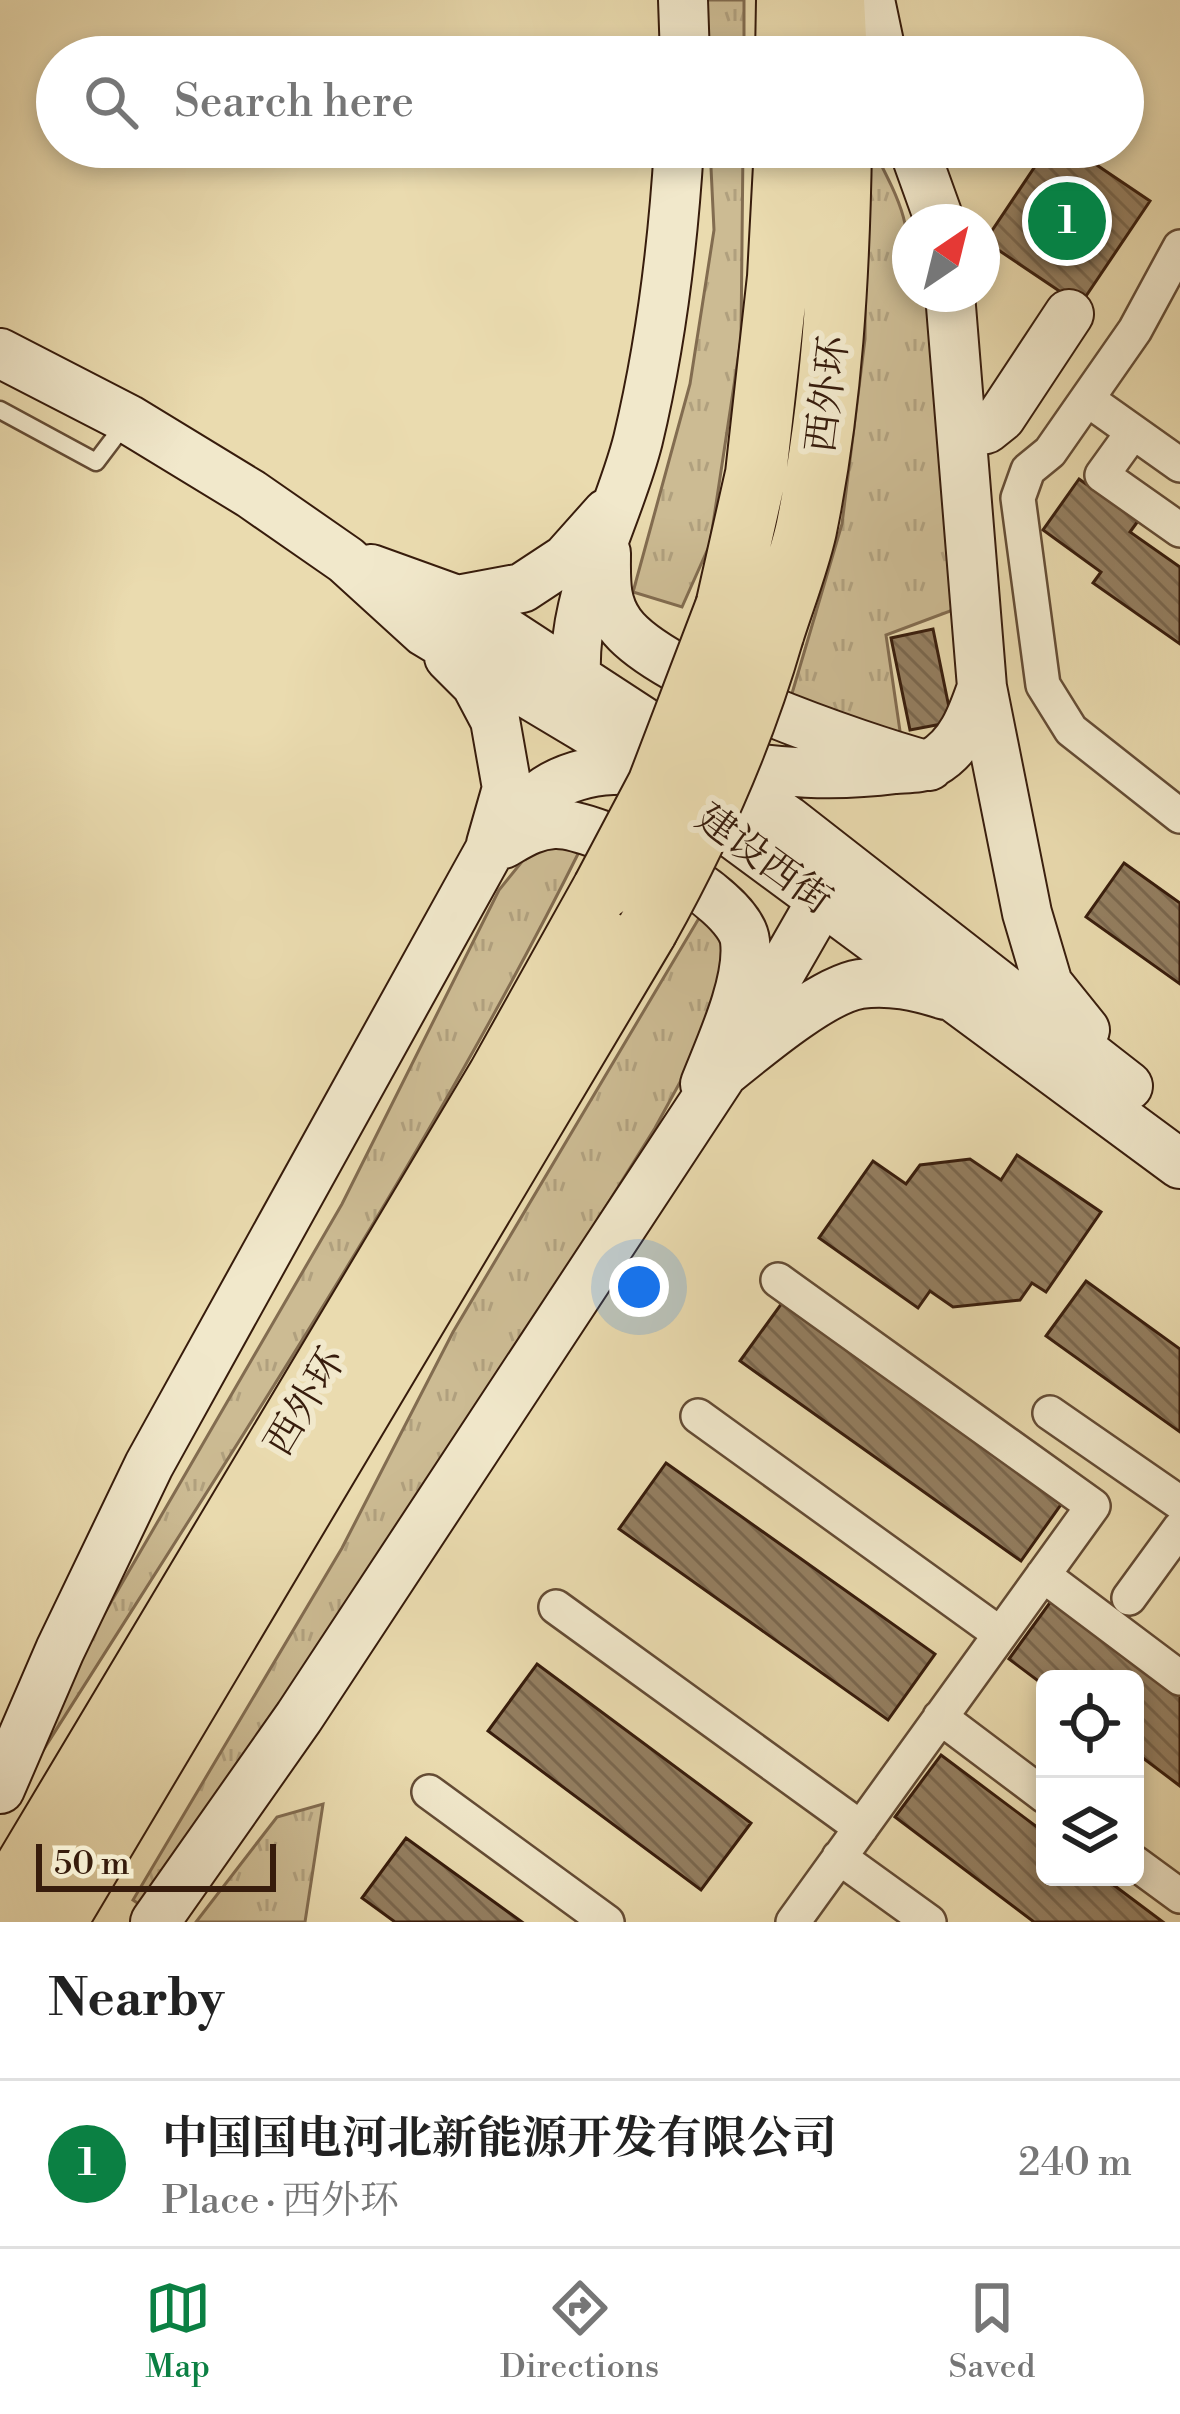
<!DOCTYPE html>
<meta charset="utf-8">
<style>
:root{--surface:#fff;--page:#f6f6f6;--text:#222;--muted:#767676;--line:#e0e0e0;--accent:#0b8043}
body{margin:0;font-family:"Libre Bodoni","Noto Serif SC",serif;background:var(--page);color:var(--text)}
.controls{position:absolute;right:36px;bottom:36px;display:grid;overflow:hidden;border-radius:18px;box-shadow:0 6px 18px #0003}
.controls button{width:108px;height:108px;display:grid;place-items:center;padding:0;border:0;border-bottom:3px solid var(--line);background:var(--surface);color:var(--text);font:60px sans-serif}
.compass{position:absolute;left:892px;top:204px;width:108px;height:108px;border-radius:50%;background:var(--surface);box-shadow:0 6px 18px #0003;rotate:35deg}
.scale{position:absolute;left:36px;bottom:30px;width:240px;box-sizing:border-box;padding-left:12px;border:6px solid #371c0c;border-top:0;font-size:33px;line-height:42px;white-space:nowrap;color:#371c0c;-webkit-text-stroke:9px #f1e8cb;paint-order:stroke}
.you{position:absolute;left:639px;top:1287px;width:42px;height:42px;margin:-30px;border:9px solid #fff;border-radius:50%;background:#1a73e8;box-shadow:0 0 0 18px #1a73e833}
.badge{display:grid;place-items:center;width:78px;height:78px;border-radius:50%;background:var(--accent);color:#fff;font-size:39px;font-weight:700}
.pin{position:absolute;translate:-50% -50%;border:6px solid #fff;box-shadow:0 3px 12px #0006}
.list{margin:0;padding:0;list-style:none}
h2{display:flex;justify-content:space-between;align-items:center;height:156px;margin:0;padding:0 48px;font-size:51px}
h2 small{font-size:39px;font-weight:400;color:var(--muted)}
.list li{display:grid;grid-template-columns:78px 1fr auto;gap:36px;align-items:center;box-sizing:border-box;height:168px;padding:0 48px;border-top:3px solid var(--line)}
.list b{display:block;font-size:45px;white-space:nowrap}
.list p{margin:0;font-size:39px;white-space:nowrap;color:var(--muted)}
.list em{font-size:39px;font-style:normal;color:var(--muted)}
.icon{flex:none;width:66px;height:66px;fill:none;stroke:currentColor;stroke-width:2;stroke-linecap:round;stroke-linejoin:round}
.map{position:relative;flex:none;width:1180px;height:1922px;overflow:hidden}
.search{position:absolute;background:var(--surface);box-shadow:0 6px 18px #0003;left:36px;right:36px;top:36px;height:132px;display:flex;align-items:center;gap:30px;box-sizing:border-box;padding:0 42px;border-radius:66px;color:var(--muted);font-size:45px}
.sheet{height:324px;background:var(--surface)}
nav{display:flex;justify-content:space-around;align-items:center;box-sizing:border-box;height:168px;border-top:3px solid var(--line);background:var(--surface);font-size:33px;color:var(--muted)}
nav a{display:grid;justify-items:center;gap:6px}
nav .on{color:var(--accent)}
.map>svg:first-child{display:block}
.grass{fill:url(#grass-tufts);stroke:#826c50;stroke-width:3}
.building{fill:url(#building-back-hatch);stroke:#371c0c;stroke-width:3}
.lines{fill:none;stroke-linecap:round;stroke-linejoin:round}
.lane-casing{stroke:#644c35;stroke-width:21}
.street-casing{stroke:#644c35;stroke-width:38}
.secondary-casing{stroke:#371c0c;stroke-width:52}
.highway-casing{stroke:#371c0c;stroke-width:64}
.lane{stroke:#f1e8cb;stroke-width:16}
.street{stroke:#f1e8cb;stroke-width:33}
.secondary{stroke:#f1e8cb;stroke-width:48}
.highway{stroke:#eadbaf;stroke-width:60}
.highway-bridge-casing{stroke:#371c0c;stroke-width:64;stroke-linecap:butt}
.highway-bridge{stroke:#eadbaf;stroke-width:60}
.labels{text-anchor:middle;stroke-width:12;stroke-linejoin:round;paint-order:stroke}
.street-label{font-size:39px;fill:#371c0c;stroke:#f1e8cb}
</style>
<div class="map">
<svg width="1180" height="1922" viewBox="0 0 1180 1922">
<defs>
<pattern id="grass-tufts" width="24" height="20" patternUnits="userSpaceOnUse" patternTransform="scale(3)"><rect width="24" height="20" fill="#ccbb93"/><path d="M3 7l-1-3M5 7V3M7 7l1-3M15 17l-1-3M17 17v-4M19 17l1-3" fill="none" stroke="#b0a07e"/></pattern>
<pattern id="building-back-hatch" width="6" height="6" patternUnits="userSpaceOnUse" patternTransform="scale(3)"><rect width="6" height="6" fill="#947f61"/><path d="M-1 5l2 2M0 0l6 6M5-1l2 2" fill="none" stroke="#7a674e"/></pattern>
</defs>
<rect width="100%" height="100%" fill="#eadbaf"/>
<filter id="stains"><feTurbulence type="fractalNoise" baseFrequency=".00167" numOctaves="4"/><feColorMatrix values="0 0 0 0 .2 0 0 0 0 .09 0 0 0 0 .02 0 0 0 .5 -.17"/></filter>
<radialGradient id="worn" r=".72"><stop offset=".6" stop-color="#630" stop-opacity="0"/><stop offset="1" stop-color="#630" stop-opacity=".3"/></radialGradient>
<path class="grass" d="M703,0H744V57H705Z
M710,147H743L741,339L710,544L682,607L633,592L690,384L714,230Z
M866,147H872C905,211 910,221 910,294H925L928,306L953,610L886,635L901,738L788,707L842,524L865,339Z
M533,848H581C417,1177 210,1484 15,1795L96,1628L342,1204L499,890Z
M705,908L722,924L726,998L655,1128L507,1365L143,1907L133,1900L342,1548L453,1332Z
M323,1804L305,1922H196L277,1817Z"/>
<path class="building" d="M1048,147H1070L1150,201L1080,305L985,241Z
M1079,479L1138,521L1130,532L1180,567V644L1093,583L1101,572L1043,530Z
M933,629L952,722L910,730L891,638Z
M1124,863L1180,903V984L1086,917Z
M1017,1155L1101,1212L1046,1292L1032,1283L1020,1300L953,1307L930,1291L918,1308L819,1238L873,1161L906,1184L920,1165L970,1159L1001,1180Z
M1086,1281L1180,1349V1432L1046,1336Z
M787,1296L1067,1496L1021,1561L740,1361Z
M666,1463L935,1654L888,1720L619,1529Z
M1054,1597L1180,1690V1786L1135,1752V1679H1045V1686L1009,1659Z
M537,1664L751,1823L701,1890L488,1731Z
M941,1755L1045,1833V1877H1103L1163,1922H1034L895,1817Z
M406,1838L522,1922H395L362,1898Z"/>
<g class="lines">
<defs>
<path id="lane" d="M0,410L96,462L124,425"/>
<path id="street" d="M1180,247L1135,330L1050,452L1028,470L1018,498L1043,685L1071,730L1180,816
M1087,399L1180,465
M1133,432L1102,475L1180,530
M778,1280L1093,1506L793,1922
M1050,1413L1180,1503
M698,1416L1000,1634
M1043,1575L1180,1678
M1129,1598L1180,1528
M556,1607L861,1828
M940,1717L1045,1796
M429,1792L607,1922
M839,1857L929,1922
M1135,1863L1180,1896"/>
<path id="secondary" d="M683,0L685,57
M870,0L882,57
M913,147L940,222
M950,294L982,687L1027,913L1048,984L1085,1030
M0,353L128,419L251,494L346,560L425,632L607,741L1180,1164
M962,434L986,429L1001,417L1069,314
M606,553C606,579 604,602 620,624C660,679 859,747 929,766
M371,569L457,600L702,760L787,820L1128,1086
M457,600L522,588L566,559L607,513
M449,657L476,684L495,720L507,788L491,844
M579,698C562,610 617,524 638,440C661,344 673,245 679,147
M718,763C778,773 834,777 895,769C907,768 922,769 932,763C961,747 972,716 982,687
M503,844C519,835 534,825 554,824C596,822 740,895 745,941C750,982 720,1046 705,1084
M740,1043L822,900L824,878L819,871
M0,1789L60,1650L149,1465L488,853C507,829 526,801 553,786C619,750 698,782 763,802
M155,1922L299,1717L723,1073C754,1048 822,990 860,984C890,980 917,986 945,995"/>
<path id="highway" d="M834,0L837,57
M786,57L787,0
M726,607L756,474L778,277L785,147
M773,635C784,600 798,565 806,530C832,403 839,276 841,147
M0,1910L498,1077L603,889
M56,1922L647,930"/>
</defs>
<use href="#lane" class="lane-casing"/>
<use href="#street" class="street-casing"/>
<use href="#secondary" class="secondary-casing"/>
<use href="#highway" class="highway-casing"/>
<use href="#lane" class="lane"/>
<use href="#street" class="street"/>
<use href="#secondary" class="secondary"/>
<use href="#highway" class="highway"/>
<defs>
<path id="highway-bridge" d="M603,889L658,785L726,607
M647,930C700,835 743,739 773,635"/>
</defs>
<use href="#highway-bridge" class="highway-bridge-casing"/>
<use href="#highway-bridge" class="highway-bridge"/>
</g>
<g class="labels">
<g class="street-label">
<text transform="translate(826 394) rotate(-83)" y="14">西外环</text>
<text transform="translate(765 858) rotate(36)" y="14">建设西街</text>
<text transform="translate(304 1401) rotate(-59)" y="14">西外环</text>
</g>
</g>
<rect width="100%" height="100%" filter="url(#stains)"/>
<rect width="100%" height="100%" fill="url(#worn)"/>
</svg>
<div class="controls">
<button><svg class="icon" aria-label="locate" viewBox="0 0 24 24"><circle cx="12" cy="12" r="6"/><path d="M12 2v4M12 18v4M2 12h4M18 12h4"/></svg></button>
<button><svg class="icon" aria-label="layers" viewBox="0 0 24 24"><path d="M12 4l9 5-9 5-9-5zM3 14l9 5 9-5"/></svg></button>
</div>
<svg class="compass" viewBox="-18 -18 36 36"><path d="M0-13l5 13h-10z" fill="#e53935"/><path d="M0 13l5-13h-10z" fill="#767676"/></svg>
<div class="scale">50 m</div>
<div class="you"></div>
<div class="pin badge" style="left:1067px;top:221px">1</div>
<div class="search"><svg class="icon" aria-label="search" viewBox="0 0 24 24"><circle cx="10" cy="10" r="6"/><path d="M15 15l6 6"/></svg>Search here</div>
</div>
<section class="sheet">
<h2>Nearby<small></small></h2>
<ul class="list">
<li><span class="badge">1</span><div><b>中国国电河北新能源开发有限公司</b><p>Place · 西外环</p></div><em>240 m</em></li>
</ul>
</section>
<nav>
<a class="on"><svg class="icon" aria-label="map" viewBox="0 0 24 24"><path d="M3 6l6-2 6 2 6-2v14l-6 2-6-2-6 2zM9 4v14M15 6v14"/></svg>Map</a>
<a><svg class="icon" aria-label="directions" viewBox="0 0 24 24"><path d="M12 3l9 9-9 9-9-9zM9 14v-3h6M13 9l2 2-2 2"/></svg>Directions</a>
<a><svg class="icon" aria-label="saved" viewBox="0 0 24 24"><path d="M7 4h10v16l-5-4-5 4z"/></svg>Saved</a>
</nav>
